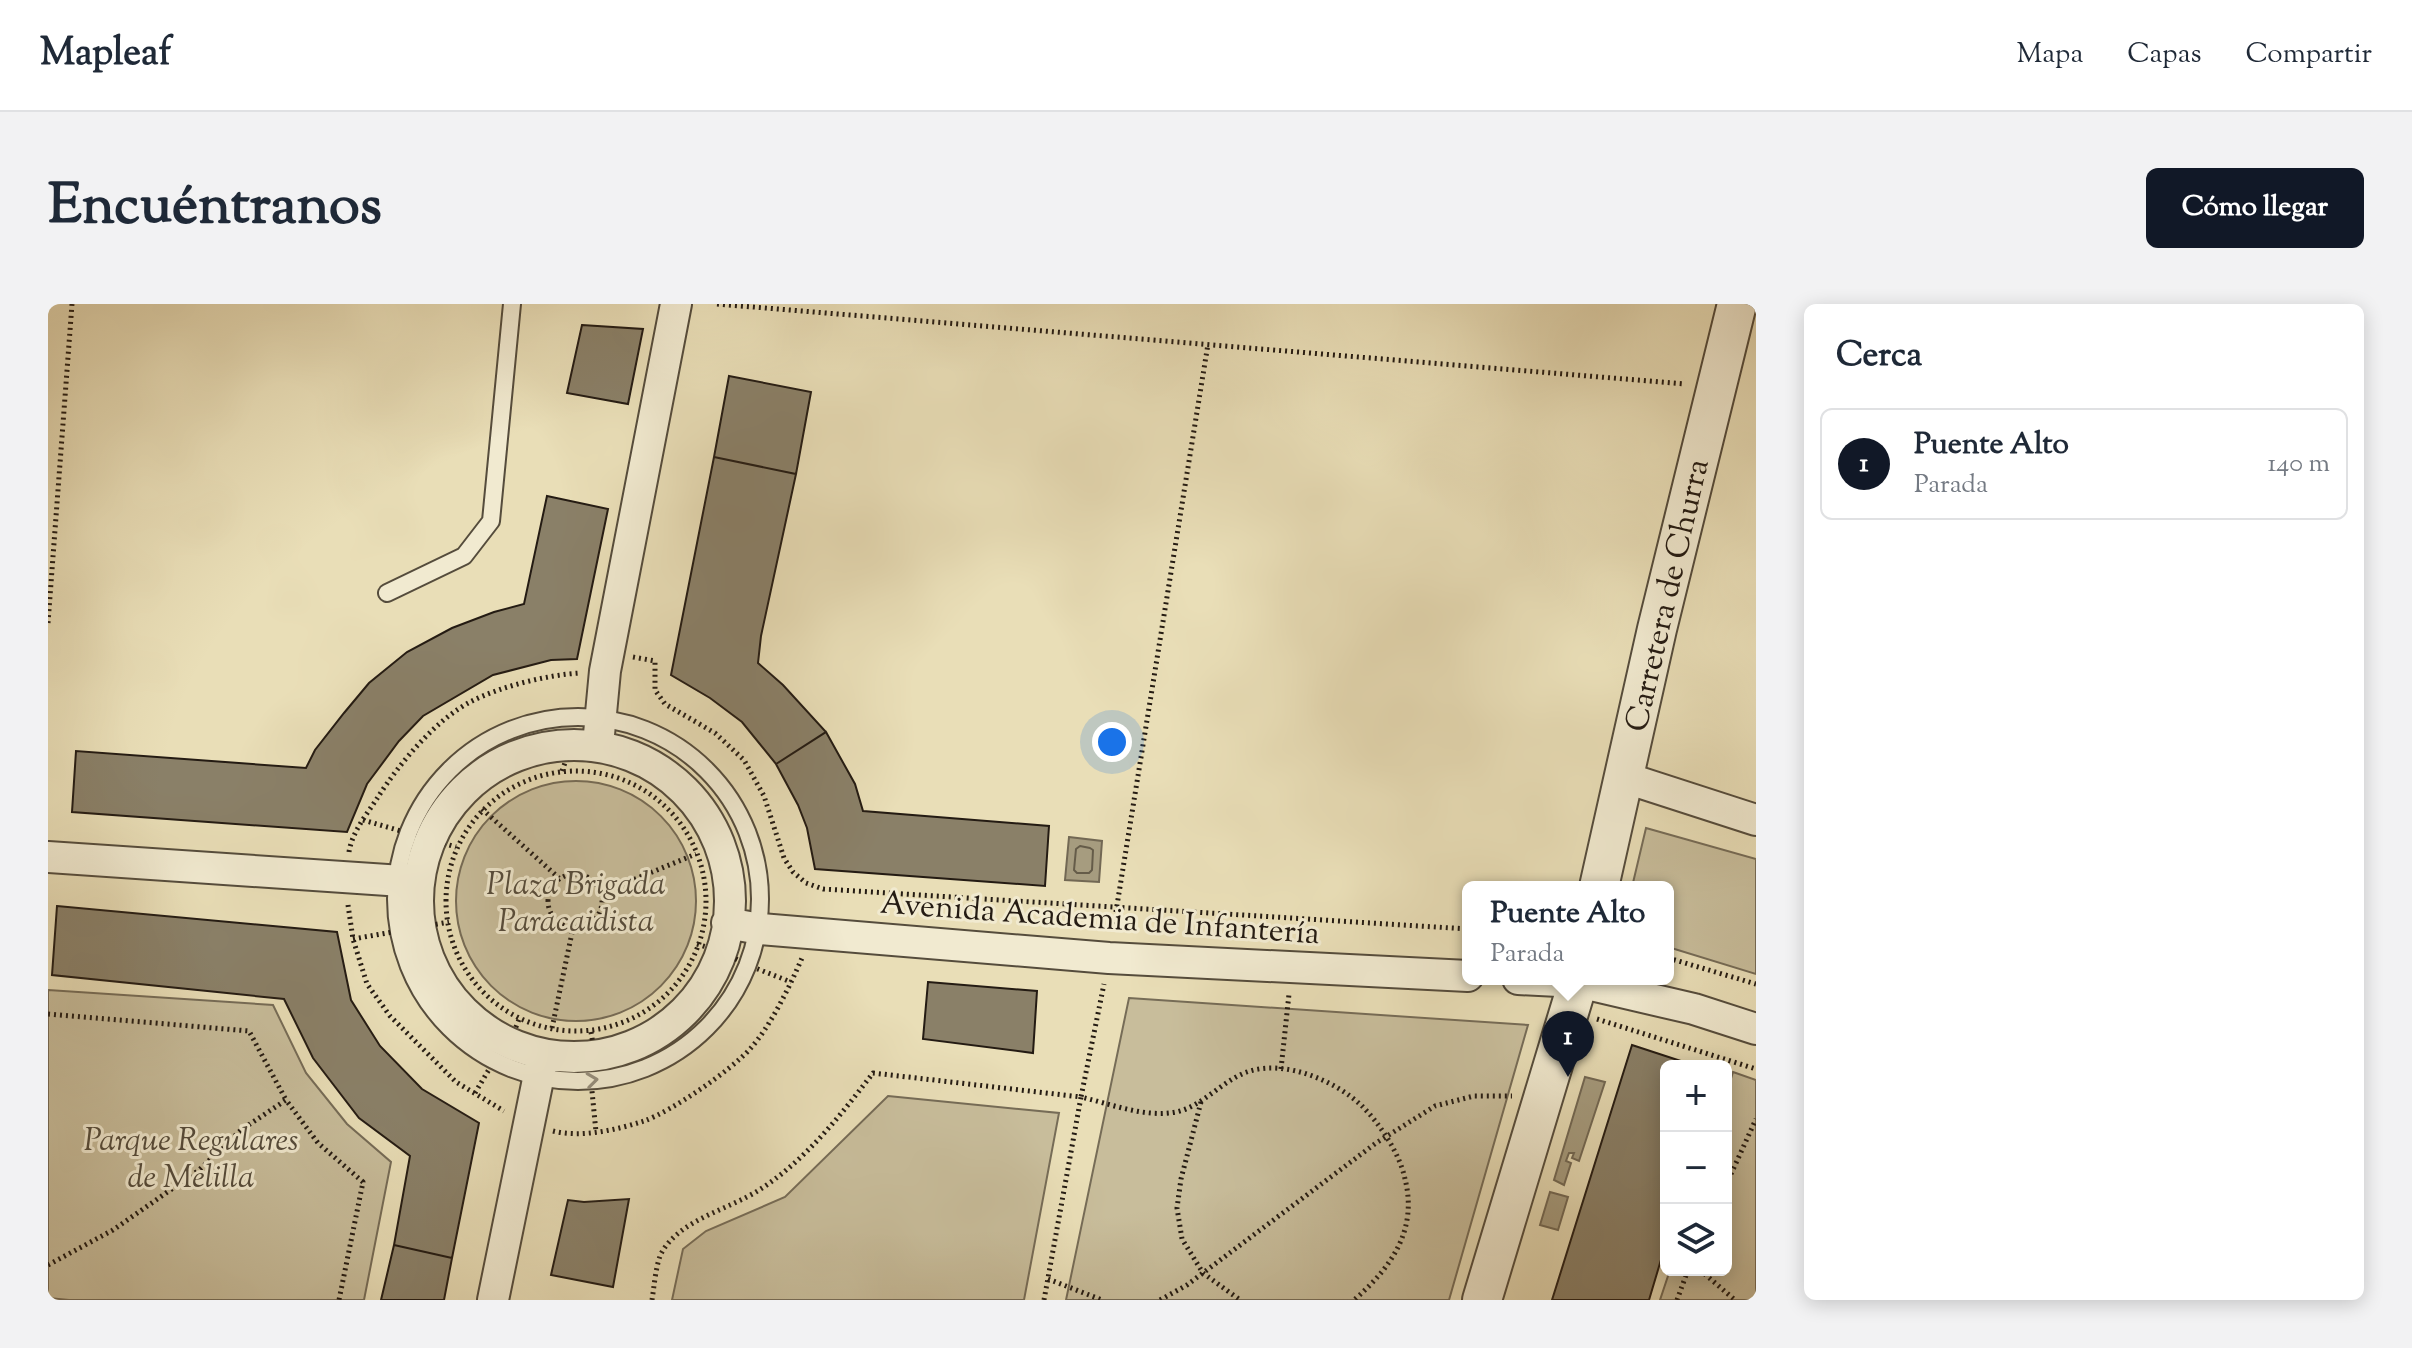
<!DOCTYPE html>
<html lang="es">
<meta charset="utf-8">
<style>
:root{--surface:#fff;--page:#f2f2f3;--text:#1f2937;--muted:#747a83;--line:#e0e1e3;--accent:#111827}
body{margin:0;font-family:"Sorts Mill Goudy",serif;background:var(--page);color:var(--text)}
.controls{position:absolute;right:24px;bottom:24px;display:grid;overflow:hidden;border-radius:12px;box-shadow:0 4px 20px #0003}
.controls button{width:72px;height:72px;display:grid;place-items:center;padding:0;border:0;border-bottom:2px solid var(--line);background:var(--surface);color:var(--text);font:40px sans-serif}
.you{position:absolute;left:1064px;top:438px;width:28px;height:28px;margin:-20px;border:6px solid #fff;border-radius:50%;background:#1a73e8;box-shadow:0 0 0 12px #1a73e833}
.badge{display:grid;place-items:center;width:52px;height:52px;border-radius:50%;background:var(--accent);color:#fff;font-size:26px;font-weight:700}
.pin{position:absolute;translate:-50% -66px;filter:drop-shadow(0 2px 4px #0008)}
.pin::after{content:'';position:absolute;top:42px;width:28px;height:24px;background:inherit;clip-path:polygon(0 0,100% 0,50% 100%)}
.popup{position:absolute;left:1414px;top:577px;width:212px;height:104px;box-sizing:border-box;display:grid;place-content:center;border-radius:12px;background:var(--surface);filter:drop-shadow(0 2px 6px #0005);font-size:26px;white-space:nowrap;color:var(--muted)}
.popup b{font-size:30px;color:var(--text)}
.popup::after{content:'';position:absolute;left:50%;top:100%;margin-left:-16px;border:16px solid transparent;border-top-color:var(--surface)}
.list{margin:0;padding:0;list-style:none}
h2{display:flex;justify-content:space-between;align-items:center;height:104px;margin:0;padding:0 32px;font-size:34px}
h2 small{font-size:26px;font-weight:400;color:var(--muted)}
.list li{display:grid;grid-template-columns:52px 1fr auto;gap:24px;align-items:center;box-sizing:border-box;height:112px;margin:0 16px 16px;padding:0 16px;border:2px solid var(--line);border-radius:12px}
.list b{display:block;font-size:30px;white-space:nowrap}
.list p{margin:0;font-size:26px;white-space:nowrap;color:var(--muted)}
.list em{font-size:26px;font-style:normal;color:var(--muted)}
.icon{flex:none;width:44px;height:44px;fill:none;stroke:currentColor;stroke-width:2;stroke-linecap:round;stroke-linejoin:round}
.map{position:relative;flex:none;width:1708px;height:996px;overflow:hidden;border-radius:12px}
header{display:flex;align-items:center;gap:48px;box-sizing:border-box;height:112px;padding:0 40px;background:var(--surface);border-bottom:2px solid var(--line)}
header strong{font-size:38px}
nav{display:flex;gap:44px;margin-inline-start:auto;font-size:28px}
.intro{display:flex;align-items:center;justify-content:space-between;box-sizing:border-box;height:192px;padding:0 48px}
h1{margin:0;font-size:56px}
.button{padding:20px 36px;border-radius:12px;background:var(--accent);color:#fff;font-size:28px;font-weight:700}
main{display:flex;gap:48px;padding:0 48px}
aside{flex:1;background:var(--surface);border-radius:12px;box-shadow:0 4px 20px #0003}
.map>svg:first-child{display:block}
.green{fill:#c8bd9b;stroke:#766c57;stroke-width:2}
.water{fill:#a69c7f;stroke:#726854;stroke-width:2}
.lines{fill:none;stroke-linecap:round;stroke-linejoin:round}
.shore{stroke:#655c49;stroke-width:2}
.building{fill:#8a8068;stroke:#241b13;stroke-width:2}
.service-casing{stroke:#554c3c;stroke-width:20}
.minor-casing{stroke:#554c3c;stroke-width:34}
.tertiary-casing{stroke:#554c3c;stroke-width:42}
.path{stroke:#241b13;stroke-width:5;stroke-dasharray:2 4;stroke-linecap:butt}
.service{stroke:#f1ead0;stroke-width:16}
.minor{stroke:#f1ead0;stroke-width:30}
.tertiary{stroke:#f1ead0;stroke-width:38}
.oneway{stroke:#958d7b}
.labels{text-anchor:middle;stroke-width:6;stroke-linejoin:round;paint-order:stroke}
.street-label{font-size:32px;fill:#241b13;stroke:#f1ead0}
.park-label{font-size:32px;font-style:italic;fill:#554c3c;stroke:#f1ead0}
</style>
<header>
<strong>Mapleaf</strong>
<nav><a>Mapa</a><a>Capas</a><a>Compartir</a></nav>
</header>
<div class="intro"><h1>Encuéntranos</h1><a class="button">Cómo llegar</a></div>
<main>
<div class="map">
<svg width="1708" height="996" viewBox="0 0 1708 996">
<rect width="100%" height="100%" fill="#e9deb7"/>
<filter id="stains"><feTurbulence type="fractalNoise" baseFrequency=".0025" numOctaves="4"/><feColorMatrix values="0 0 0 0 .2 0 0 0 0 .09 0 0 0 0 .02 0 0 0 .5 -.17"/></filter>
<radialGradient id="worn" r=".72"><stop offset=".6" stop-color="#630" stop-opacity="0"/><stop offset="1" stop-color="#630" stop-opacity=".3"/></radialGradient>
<path class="green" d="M408 597a120 120 0 1 1 240 0a120 120 0 1 1-240 0Z
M1598,524L1708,555V670L1620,643V583H1584Z
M0,686L225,701L258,769L299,820L343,858L316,996H21L0,994Z
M1081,694L1480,721L1401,996H1018Z
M1685,768L1708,776V996H1612L1622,966H1678V791Z
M840,792L1011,809L976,996H624L635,945L658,927L737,893Z"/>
<path class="water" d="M1021,533L1054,537L1051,578L1017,576Z
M1537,773L1557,778L1531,857L1524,854L1526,849H1521L1518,857L1523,859L1516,881L1506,876Z
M1502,888L1520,893L1510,926L1492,921Z"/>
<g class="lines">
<path class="shore" d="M1032,542L1042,544L1045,546L1044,566L1041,569H1029L1026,566L1028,545Z"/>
</g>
<path class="building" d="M534,21L595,25L580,100L519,89Z
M681,72L763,88L748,170L666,153Z
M666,153L748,170L713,332L710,359L735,381L778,428L728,460L694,418L662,394L623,371Z
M499,192L560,205L529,355L503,356L445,371L375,412L351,437L319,480L299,528L24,508L28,447L258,464L267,446L296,409L321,379L359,348L404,324L446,308L476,300Z
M778,428L807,480L815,507L1001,522L997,582L767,565L759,524L750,501L728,460Z
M9,602L289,628L303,696L332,742L374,785L431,819L404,954L346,941L362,852L311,814L265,754L236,695L4,671Z
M880,678L989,687L985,749L875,735Z
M1584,741L1648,762H1618V939L1601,996H1504Z
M581,895L565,983L503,971L520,896L536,898Z
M346,941L404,954L396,996H333Z"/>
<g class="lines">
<defs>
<path id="service" d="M339,289L416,252L443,217L464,0
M348 595a182 182 0 1 1 364 0a182 182 0 1 1-364 0Z"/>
<path id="minor" d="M370 597a156 156 0 1 1 312 0a156 156 0 1 1-312 0Z
M550,441L557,367L628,0
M1575,473L1708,516
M0,553L369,578
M679,619L712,625L1061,654L1420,672
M1470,675L1530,678L1646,705L1708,725
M445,996L495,751"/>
<path id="tertiary" d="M1551,583L1609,325L1689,0
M1434,996L1531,675"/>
</defs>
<use href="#service" class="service-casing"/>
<use href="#minor" class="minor-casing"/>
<use href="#tertiary" class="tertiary-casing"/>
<path class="path" d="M669,0L1637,80
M0,319L24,0
M585,353L607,357V386L617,400L667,429L696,456L716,492L736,554L745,568L758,579L775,585L1420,625
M514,467L522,445
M398 597a130 130 0 1 1 260 0a130 130 0 1 1-260 0Z
M434,505L511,574
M315,516L408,543
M301,548C304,528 319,510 330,493C351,460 388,415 424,397C454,382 499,371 532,369
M500 597a27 27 0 1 1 54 0a27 27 0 1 1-54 0Z
M553,589L648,550
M300,601L305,635L319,680L342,712L408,778L456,807
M1065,626L1160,40
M305,635L401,618
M649,640L668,646
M677,649L697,660L743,678
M1620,654L1708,680
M0,710L201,727L238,796
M1549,715L1708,765
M504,724L525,624
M543,728L547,752L543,777L548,828
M1233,765L1241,690
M427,789L446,757L461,740L472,713
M1153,798L1133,875L1129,904L1134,935L1155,969L1192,996
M505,827C533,834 568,826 596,817C624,807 682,767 702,745C722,723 742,682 754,654
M1678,881L1708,815
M0,961L65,926L151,866L193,826L238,796L270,839L315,878L291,996
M1652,966L1687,996
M1000,975L1054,996
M604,996C606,984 608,958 614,948C633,915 680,906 711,886C757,857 792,812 825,769L1033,793L1056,680
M996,996L1033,793C1063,800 1097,814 1128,808C1156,802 1175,775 1202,767C1238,756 1288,777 1314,802C1332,820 1352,850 1357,875C1370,926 1343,964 1306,996
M1112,996L1139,981L1328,839L1387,802L1426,792H1464
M1629,996L1640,966"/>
<use href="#service" class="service"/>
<use href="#minor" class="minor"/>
<use href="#tertiary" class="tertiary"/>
</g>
<defs><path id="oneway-chevron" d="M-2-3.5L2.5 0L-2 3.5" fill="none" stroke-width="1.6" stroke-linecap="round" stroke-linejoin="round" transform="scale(2)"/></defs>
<use class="oneway" href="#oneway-chevron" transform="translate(544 776) rotate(-7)"/>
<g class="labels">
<g class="street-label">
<text transform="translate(1618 291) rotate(-77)" y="11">Carretera de Churra</text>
<text transform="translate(1052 613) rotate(4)" y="11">Avenida Academia de Infantería</text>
</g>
<g class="park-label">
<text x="528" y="590">Plaza Brigada<tspan x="528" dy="37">Paracaidista</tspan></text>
<text x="143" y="846">Parque Regulares<tspan x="143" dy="37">de Melilla</tspan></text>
</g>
</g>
<rect width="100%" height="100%" filter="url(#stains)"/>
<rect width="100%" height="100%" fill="url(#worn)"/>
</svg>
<div class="controls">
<button>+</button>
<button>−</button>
<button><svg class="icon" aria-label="layers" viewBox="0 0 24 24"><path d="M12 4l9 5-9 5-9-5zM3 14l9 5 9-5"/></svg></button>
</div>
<div class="you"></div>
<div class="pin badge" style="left:1520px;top:773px">1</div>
<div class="popup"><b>Puente Alto</b>Parada</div>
</div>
<aside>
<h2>Cerca<small></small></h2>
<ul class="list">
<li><span class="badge">1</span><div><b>Puente Alto</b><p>Parada</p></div><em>140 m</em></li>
</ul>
</aside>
</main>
